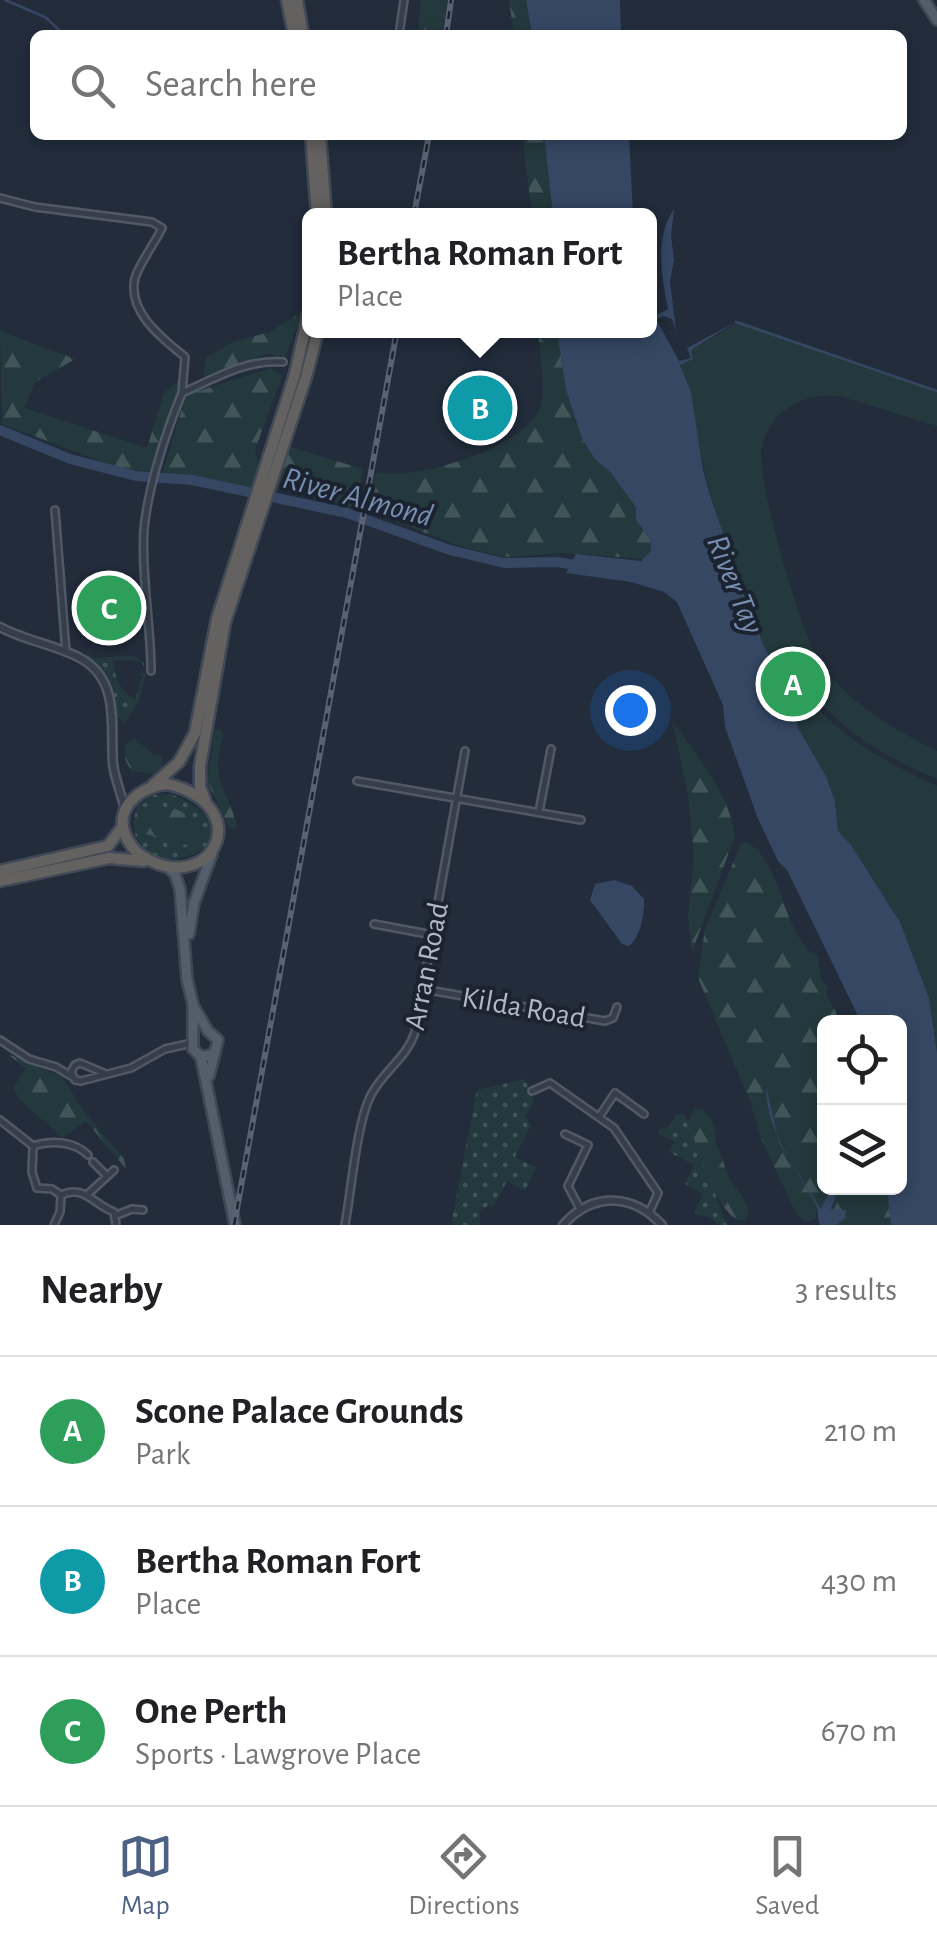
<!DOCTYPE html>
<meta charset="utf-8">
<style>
:root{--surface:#fff;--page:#f2f2f2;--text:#202124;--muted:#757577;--line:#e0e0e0;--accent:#4d6184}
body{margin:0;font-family:"Alegreya Sans",sans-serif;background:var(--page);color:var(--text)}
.controls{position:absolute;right:30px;bottom:30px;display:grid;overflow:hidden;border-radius:15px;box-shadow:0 5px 15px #0003}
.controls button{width:90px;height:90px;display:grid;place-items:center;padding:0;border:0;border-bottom:2px solid var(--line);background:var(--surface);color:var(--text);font:50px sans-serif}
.you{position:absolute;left:630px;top:710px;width:35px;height:35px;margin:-25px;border:8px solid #fff;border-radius:50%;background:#1a73e8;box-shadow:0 0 0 15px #1a73e833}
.badge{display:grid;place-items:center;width:65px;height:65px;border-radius:50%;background:var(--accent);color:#fff;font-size:32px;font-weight:700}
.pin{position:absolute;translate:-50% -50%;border:5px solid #fff;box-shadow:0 2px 10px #0006}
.popup{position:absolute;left:302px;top:208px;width:355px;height:130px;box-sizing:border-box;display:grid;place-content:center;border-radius:15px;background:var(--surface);filter:drop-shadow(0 2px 8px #0005);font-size:32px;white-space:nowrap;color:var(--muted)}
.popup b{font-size:38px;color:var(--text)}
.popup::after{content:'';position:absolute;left:50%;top:100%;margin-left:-20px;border:20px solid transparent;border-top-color:var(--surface)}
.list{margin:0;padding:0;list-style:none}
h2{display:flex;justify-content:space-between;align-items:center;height:130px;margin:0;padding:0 40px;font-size:42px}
h2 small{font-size:32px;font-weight:400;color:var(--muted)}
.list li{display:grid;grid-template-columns:65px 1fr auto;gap:30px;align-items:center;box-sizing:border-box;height:150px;padding:0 40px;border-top:2px solid var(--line)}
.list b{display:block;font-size:38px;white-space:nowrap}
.list p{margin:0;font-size:32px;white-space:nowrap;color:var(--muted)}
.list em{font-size:32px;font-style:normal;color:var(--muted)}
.icon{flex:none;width:55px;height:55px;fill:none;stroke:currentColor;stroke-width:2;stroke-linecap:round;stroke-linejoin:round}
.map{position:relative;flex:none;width:937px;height:1225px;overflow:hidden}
.search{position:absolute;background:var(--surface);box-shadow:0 5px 15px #0003;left:30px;right:30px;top:30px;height:110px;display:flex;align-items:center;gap:25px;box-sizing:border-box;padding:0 35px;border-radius:15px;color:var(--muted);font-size:38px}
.sheet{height:580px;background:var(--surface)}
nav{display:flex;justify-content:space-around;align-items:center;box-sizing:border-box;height:140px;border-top:2px solid var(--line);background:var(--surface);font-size:28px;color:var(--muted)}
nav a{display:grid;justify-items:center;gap:5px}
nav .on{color:var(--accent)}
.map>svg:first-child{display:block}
.grass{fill:url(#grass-dots)}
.forest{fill:url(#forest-firs)}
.garden{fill:#24393d}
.water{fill:#354763}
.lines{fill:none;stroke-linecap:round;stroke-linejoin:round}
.stream{stroke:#354763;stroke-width:2.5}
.river{stroke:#354763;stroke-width:10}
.minor-casing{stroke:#515966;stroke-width:10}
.tertiary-casing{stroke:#515966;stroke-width:11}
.primary-casing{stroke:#3f4754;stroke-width:14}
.trunk-casing{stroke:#414956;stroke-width:15}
.minor{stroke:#363e4c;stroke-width:5}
.tertiary{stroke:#363e4c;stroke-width:6}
.primary{stroke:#545d6c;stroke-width:9}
.trunk{stroke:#636260;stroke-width:10}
.rail-casing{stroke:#586273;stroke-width:6}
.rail{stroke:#1b2330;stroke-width:2.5;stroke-dasharray:8;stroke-linecap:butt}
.labels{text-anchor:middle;stroke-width:8;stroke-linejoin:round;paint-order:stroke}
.street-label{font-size:30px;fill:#b1b9c7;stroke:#1b2330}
.water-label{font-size:32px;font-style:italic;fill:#788eb0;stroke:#1b2330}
</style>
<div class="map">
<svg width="937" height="1225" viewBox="0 0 937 1225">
<defs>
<pattern id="grass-dots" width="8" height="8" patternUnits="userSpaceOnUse" patternTransform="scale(2.5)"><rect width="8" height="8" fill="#24393d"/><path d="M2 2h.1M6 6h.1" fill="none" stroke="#415458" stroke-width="1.8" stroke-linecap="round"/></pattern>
<pattern id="forest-firs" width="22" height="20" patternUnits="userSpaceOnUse" patternTransform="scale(2.5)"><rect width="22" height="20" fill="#24393d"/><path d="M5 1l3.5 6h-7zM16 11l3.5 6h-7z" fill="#415458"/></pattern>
</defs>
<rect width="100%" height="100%" fill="#222c3b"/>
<path class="grass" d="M87,654L93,658L132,656L144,662V666L140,661L113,660C115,678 120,690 135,700L142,677L139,673H146L139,701L125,722L118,718L109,681L85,656Z
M171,794C291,844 109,905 137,805L153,795Z
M525,1079L534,1101L525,1116L531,1125L515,1157L536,1167L525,1191L507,1181L494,1206L486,1207L480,1212V1225H451L477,1090Z
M679,1113L686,1116L727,1225H718L712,1218L694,1213L703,1194L685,1184L694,1165L669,1152L674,1142L658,1133L661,1127L665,1130Z"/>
<path class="forest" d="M421,0H447L442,35H423L418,27Z
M509,0H526L532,35H514Z
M522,135H544L553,215H532Z
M304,310L283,362L270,353L203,376L206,358L233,342L270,332Z
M0,331L75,359L34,383L25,408L147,448L164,393L182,377L152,471L122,469L2,424Z
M538,331H557L566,390L582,439L595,459L610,472L636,507V520L650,539L651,553L646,559L563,553L504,557L457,545L368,511L376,472C414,482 524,447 540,409C547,394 539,349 538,331Z
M271,368L282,376L255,450L259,464L254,489L162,474L186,395Z
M290,447L363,469L357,508L275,489Z
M673,723C697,755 730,795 735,836L692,952L688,916L694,856L688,796Z
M215,729L221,730L223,736C221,746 217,759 218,770C220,790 234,807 237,828L230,829L207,782Z
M134,738L154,755H162V770L154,774L131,771L125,759V745Z
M170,806L197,820L201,828C189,856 178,842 158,837C153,835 147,835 141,833L139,821L142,814Z
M746,842C783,860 780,932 817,957L822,982L828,987L826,994L841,1022H824L823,1183L824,1188L830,1189L823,1209L817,1205L816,1219L805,1222L797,1215L762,1141L750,1101L698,978L705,929L741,844Z
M6,1053L62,1077L83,1110L124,1159L126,1169L86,1121L63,1138L21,1101L13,1088L26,1068Z
M694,1109H702C714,1120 717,1129 715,1144C723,1155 723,1164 728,1175C735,1189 747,1198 749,1213L744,1220L739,1221C712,1206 700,1151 688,1123Z
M839,1188H887L891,1225H837L845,1218L831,1210Z"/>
<path class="garden" d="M740,321L937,391V426L843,397C808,390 770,409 762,447C755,476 801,632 818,659C847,703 892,728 937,751V779C891,760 852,737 817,700C807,688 800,671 791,660C811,725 880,759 937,786V1052L929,998L900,922L851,845L838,831L835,801L826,776L798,728L792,699L763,644L712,502L680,365L693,359L690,351Z"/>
<path class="water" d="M526,0H620L621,35H532Z
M544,135H629L633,215H553Z
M674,209L671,235L674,260L670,281L676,331L672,319L664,316L656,319L679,361L691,358L687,348L736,322L691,350L693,359L680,365L691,392L703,470L712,502L763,644L792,699L798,728L826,776L835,801L838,831L851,845L900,922L929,998L937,1052V1225H891L887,1188H900V1022H861L787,870L778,861L758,819L725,727L723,705L677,602L664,592L631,582L566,573L576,554L641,561L651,551L650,539L636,520V507L610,472L595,459L582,439L566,390L557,331L650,330V301L656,315L668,309C662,278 654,237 674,209Z
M614,880L632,886L644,899C645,913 640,938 629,946L622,944L590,900L595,884Z
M766,1086L779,1143L821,1209L831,1188H839L831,1209L846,1210L845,1218L837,1225H820C816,1217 820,1210 815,1203C795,1165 766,1132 766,1086Z"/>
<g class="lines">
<path class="stream" d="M5,0L45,17L65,35
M442,135H452
M736,322L937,391"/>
<path class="river" d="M0,430L70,459L136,476L192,480L347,513L450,550L504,563L556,562L584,566"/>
<defs>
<path id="minor" d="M399,35L404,0
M0,198L35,207L152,222L162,228C155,243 139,264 135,278C127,312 162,338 185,357L182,393
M55,510L66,652
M151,671C151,624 141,576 144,529C148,487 166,432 182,393C214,379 246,359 283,362
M357,781L581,820
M539,812L551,749
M374,924L433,935
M423,989L605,1021L613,1018L617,1007
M0,1040L29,1059L56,1067L71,1076
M104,1073L80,1063L75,1065L71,1072L75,1080L81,1081L131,1068L165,1049L192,1043
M532,1091L550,1083L614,1128L658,1193L649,1213
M599,1117L615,1093L644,1114
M0,1120L33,1146L32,1172L37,1188L52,1189L61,1195L60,1212L54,1225
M565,1134L588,1145L568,1186L580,1209
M33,1146C51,1140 74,1141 88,1155
M93,1162L106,1175
M88,1194L114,1170
M61,1195C84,1184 94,1205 114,1212L116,1225
M117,1215L132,1209L143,1210
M345,1225C351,1192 357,1121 371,1095C383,1071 407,1058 415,1032L465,751"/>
<path id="tertiary" d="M0,627C26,641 56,645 80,658C121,680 110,727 113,764C115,780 122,795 125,810
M563,1225C593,1192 632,1193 662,1225"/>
<path id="primary" d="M924,0L937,20
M168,867L175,874L180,889L187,979L193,1005V1049L201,1057L214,1054
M189,934L194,903L212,854
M194,1007L208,1031L218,1040L209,1076
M201,1057L235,1225"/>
<path id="trunk" d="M287,0L294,35
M297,0L303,35
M311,135L317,215
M320,135L326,215
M168,784C255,806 215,891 151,861C139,856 130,847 125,834C114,806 143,785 168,784Z
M153,785L179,762L195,733L217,619L295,374L310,307
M205,800L200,787V766L225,622L306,377L318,330
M0,871L108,846L123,826
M0,881L109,858L144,861"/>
</defs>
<use href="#minor" class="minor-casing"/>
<use href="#tertiary" class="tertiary-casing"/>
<use href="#primary" class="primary-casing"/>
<use href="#trunk" class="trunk-casing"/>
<use href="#minor" class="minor"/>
<use href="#tertiary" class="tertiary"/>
<use href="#primary" class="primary"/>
<use href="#trunk" class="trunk"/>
<defs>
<path id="rail" d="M446,35L451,0
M414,215L429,135
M234,1225L397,330"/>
</defs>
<use href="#rail" class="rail-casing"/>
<use href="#rail" class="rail"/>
</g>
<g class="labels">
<g class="street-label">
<text transform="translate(426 966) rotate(-79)" y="10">Arran Road</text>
<text transform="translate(524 1007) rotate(10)" y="10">Kilda Road</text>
</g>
<g class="water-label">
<text transform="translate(358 496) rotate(15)" y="11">River Almond</text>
<text transform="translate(736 584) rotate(68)" y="11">River Tay</text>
</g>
</g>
</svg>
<div class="controls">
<button><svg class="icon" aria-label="locate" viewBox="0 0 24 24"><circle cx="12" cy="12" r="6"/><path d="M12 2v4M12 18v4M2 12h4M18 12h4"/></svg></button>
<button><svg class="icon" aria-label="layers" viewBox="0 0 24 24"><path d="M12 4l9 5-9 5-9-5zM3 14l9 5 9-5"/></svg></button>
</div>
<div class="you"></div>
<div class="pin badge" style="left:793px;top:684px;background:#2e9e5b">A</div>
<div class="pin badge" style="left:480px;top:408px;background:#0f9aa8">B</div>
<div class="popup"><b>Bertha Roman Fort</b>Place</div>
<div class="pin badge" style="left:109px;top:608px;background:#2e9e5b">C</div>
<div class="search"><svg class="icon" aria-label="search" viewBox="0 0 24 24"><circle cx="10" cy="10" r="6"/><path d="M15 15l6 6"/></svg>Search here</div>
</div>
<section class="sheet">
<h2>Nearby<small>3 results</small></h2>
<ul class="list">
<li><span class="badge" style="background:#2e9e5b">A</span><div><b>Scone Palace Grounds</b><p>Park</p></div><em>210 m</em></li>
<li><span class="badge" style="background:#0f9aa8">B</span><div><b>Bertha Roman Fort</b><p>Place</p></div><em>430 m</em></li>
<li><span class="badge" style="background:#2e9e5b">C</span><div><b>One Perth</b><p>Sports · Lawgrove Place</p></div><em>670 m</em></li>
</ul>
</section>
<nav>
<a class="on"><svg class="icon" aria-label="map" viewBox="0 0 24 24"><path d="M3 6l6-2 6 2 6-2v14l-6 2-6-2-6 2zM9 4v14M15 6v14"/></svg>Map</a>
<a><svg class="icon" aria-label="directions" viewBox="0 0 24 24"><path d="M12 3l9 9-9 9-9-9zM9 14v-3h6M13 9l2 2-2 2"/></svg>Directions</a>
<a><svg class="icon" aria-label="saved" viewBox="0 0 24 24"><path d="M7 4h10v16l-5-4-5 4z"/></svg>Saved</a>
</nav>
